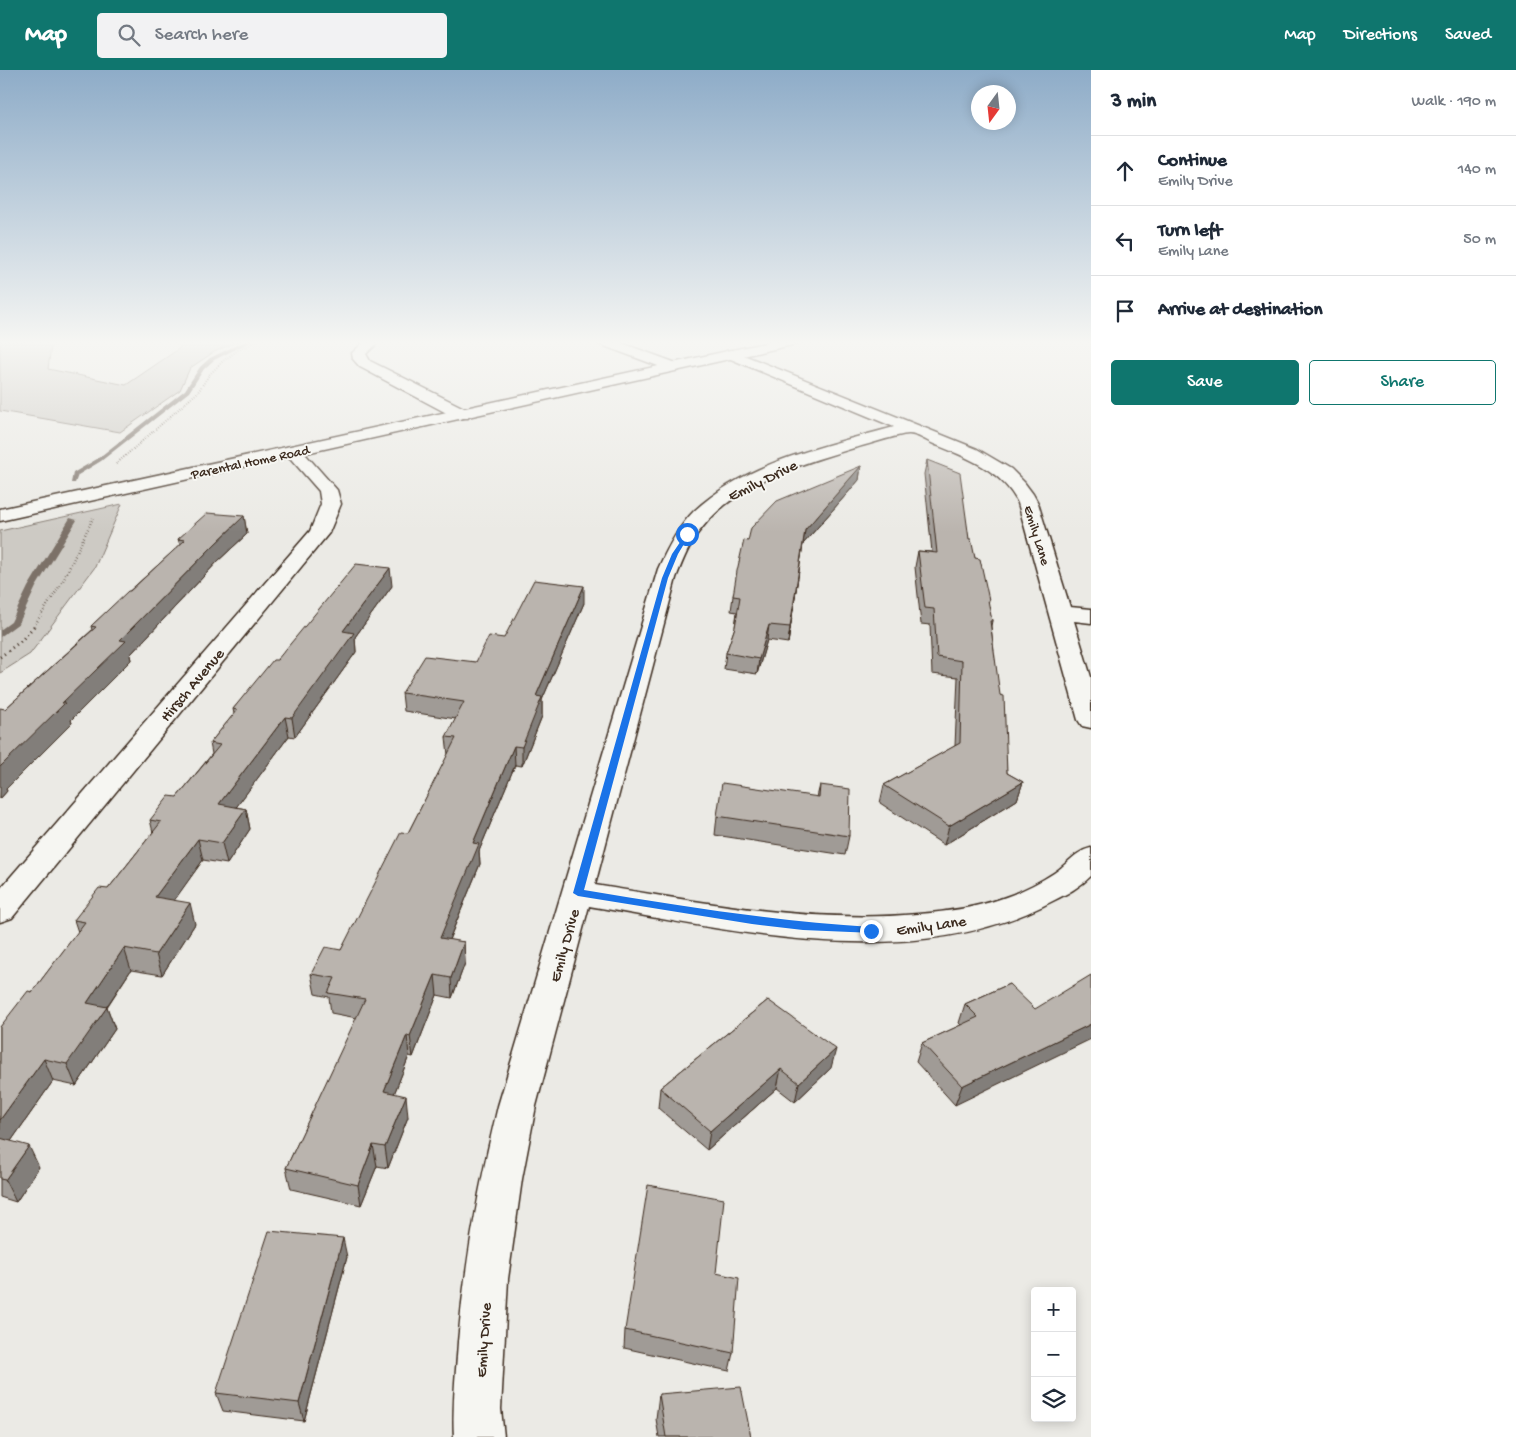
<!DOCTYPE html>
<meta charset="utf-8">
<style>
:root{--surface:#fff;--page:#f2f2f3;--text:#1f2937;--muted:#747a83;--line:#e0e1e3;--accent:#0f766e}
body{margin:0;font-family:"Gochi Hand",sans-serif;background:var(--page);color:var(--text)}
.controls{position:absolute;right:15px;bottom:15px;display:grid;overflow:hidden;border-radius:5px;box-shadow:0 2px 12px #0003}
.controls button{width:45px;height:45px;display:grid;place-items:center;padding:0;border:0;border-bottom:1px solid var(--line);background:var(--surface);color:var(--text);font:25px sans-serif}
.compass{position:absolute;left:971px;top:15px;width:45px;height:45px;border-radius:50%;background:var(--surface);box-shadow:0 2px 12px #0003;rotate:195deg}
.stop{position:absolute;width:15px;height:15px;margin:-11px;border:4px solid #1a73e8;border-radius:50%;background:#fff}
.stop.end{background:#1a73e8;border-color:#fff;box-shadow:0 1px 5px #0008}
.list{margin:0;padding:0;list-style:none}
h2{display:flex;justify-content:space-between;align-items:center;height:65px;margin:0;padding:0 20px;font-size:21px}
h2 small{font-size:16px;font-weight:400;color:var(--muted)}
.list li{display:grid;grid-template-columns:32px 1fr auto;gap:15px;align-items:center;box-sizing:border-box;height:70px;padding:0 20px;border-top:1px solid var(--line)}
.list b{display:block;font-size:19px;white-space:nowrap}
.list p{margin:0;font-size:16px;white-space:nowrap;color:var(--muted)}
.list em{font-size:16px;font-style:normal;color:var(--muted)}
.actions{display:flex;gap:10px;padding:15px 20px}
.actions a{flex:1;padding:11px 0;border:1px solid var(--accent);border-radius:5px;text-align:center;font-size:18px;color:var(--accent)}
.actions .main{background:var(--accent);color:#fff}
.icon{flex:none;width:28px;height:28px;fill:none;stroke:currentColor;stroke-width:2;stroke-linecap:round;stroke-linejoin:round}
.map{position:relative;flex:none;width:1091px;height:1367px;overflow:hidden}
header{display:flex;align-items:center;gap:30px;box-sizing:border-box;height:70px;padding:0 25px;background:var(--accent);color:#fff}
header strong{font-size:24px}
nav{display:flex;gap:28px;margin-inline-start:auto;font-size:18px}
.search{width:350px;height:45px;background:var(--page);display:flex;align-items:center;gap:12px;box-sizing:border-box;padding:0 18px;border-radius:5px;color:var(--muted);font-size:19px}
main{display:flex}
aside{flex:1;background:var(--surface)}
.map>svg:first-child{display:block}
.green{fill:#cdcac4;stroke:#847a71}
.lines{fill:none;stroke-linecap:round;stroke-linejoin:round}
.stream{fill:#7c7167;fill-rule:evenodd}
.street-casing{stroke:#3b2a1e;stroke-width:3}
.secondary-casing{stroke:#3b2a1e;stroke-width:3}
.path-far2{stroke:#3b2a1e;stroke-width:2;stroke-dasharray:0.5 2;stroke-linecap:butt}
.path-far1{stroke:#3b2a1e;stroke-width:2.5;stroke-dasharray:0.5 2.5;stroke-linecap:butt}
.path{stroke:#3b2a1e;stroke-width:3;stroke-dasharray:1 4;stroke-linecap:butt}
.street{fill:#f6f6f2;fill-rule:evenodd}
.secondary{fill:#f6f6f2;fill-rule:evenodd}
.wall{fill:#a09b96;stroke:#3b2a1e}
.shaded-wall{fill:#827e7a;stroke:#3b2a1e}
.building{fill:#bab4ae;stroke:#3b2a1e}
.route{fill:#1a73e8}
.labels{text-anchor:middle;stroke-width:4;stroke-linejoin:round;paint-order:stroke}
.far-street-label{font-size:14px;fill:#3b2a1e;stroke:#f6f6f2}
.street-label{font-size:16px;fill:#3b2a1e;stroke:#f6f6f2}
</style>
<header>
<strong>Map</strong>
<div class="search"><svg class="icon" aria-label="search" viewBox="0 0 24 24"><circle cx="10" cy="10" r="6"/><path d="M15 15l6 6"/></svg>Search here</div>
<nav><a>Map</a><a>Directions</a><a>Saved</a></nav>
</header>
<main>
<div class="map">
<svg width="1091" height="1367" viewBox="0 0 1091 1367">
<rect width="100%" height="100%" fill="#ebeae5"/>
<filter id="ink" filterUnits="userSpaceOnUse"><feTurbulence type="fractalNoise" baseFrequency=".02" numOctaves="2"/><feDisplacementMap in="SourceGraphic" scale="10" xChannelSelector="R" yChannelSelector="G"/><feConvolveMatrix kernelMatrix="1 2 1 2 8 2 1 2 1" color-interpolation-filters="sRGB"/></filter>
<g filter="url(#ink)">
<path class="green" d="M0,271H59L51,276L48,299L126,315L180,278L177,271H238L214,282L190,298L180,320L120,362L0,341Z
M122,434L95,497L30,584L0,603V461Z"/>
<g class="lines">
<path class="stream" d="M245,271H252L214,290L204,299L189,322L101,391L78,405L75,413H71L73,403L97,389L185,320L200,297L210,288Z
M70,448L77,450L36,517L19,553L0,567V560L11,552L28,517Z"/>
<defs>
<path id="street" d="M365,271H380L366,284L370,291L468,340L470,344L468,348H456L360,297L353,289L352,283Z
M597,271H616L679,294L681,297L679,300H669L599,274Z
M731,280L977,379L1011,399L1024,412L1033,424L1038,433L1070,537L1091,539V553L1074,551L1091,607V658L1082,656L1078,650L1018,433C1002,400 966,387 934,374C927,371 917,364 909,364C902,363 864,376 854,378C801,394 738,412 702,458C690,472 683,490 676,508L595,815C701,832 810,854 918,844C945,842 974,838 1000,829C1018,823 1039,813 1054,803C1068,794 1074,782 1091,778V806C1077,820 1060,827 1043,836C906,903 733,861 589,836L536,1036L522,1109L508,1209L501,1339L504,1367H454C452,1335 456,1304 458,1272C465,1192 479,1114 498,1036L658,499C667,479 678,457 694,441C748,391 825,376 894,357L726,287L724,284L726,281Z
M293,376L299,377L337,420L341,434L329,463L12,848L0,852V819L310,461L321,434L319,421L284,381L287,377Z"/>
<path id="secondary" d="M774,271H799L797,274L792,275L0,451V439Z"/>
</defs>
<use href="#street" class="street-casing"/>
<use href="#secondary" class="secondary-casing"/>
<path class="path-far2" d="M116,394L198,322L209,305L223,291L238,280L257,271"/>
<path class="path-far1" d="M34,556L63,511L93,448"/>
<path class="path" d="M0,587L21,571L35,555"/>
<use href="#street" class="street"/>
<use href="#secondary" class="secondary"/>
</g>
<path class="wall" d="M927,390L969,469L975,488L989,530L988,534L992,551L991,556L1007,703L1023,712L1017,730L944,775L880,733L884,715L955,676L958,607L932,604L930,555L921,554L915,497L918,481L932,482L924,404Z
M861,396L859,410L803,474L788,573L767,570L757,604L724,599L726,583L735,557L737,542L731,541L733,526L748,471Z
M244,446L247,464L218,491L130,585L131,590L71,650L72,653L6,719L7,721L0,729L5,639L92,560L91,556L180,475L178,469Z
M392,516L355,567L356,582L295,667L289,666L236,737L246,739L250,759L227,794L203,790L174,830L195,854L162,905L131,900L107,937L115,959L76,1016L53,1011L11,1071L39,1097L16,1132L0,1127V957L32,922L78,862L74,850L108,819L153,762L150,750L177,727L212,684L210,673L234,644L233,639L277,590Z
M584,533L542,630V646L522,696L515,695L479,781L480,794L449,870L464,872L465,893L452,928L437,925L413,987L409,986L394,1024L408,1047L388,1098L377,1096L361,1135L291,1119L286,1098L357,948L331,943L329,927L315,924L311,904L341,880L408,763L448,685L446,667L456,649L404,641L402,623L476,592L504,568Z
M820,715L849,766L845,785L715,765L717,746L817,727Z
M1009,914L955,1035L916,992L922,973L961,955L959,953L965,934Z
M768,930L831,998L795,1032L777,1018L707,1080L658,1038L660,1018Z
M347,1187L304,1351L223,1341L216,1323Z
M716,1203L733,1283L729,1301L624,1278L625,1260Z
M659,1324L751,1367H659L656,1349Z"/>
<path class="shaded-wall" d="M861,396L859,410L803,474L788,573L805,460Z
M244,446L247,464L218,491L130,585L131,590L71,650L72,653L6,719L7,721L0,729V697L62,633L120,570L215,474Z
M390,498L392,516L355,567L356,582L295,667L292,648L343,561Z
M584,516V533L542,630V646L522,696V677L536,626Z
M769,555L767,570L757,604L759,589Z
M285,647L289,666L223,755L219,734Z
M514,676L515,695L479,781L480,794L441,889L440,868L473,773Z
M1023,712L1017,730L944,775L949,756Z
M246,739L250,759L227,794L222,773Z
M198,769L203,790L161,849L155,827Z
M190,833L195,854L162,905L156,884Z
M464,872L465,893L452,928L451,908Z
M124,878L131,900L97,951L107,937L115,959L76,1016L67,994L87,933Z
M435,905L437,925L413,987L410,966Z
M1091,954V969L955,1035L962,1016Z
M407,965L409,986L387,1042L384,1021Z
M836,979L831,998L795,1032L799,1013Z
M44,989L53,1011L0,1087V1050Z
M781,999L777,1018L707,1080L710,1061Z
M406,1026L408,1047L388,1098L385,1077Z
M373,1075L377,1096L361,1135L358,1115Z
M29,1076L39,1097L16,1132L5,1110Z
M343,1168L347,1187L304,1351L299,1333Z"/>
<path class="building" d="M927,390L960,403L969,469H971L975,488L980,489L989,530H988L992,551H990L1000,625L1004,626L1007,703L1023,712L949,756L884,715L960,673L962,591L937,587L934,539L925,538L918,481L937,483Z
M861,396L805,460L790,557L769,555L759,589L726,583L735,557L740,527L733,526L737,501L744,470L748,471L751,458L777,431Z
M207,443L244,446L215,474L120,570L126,571L62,633H65L0,697V638L5,639L96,557L91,556L128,521H130L185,470L178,469Z
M356,494L390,498L343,561L354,563L292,648L285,647L219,734L246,739L222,773L198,769L155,827L190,833L156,884L124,878L87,933L107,937L67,994L44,989L0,1050V957L28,921L32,922L85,852L74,850L99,818L108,819L161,752L150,750L169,726L177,727L220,675L210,673L237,640L233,639L273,590H277Z
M534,510L584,516L536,626L542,627L522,677L514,676L473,773L479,774L440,868L464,872L451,908L435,905L410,966L407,965L384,1021L406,1026L385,1077L373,1075L358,1115L286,1098L365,929L328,923L335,908L311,904L325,877L341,880L401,762L408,763L456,668L446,667L464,632L402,623L425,586L476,592L489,566L504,568Z
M722,713L819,727L820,715L850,719L849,766L717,746Z
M1091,905V954L962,1016L922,973L978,947L965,934L1009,914L1035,939Z
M768,930L836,979L799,1013L781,999L710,1061L660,1018Z
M0,1068L29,1076L5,1110L0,1109Z
M648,1115L724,1129L716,1203L739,1208L733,1283L625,1260Z
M269,1161L343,1168L299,1333L216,1323Z
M741,1317L751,1367H666L659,1324Z"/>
</g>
<linearGradient id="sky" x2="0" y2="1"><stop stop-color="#8eacc8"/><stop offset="0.59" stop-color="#f6f6f3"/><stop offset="1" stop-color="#f6f6f3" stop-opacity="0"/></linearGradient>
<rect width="1091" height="462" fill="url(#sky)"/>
<path class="route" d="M687,462L690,464L678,484L668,508L584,820C680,836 774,851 871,857L874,858V863L803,860L752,854L578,826L573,823L662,508L672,484Z"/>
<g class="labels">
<g class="far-street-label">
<text transform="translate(250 391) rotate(-12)" y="5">Parental Home Road</text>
<text transform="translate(1038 465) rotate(73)" y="5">Emily Lane</text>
</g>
<g class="street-label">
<text transform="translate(762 409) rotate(-26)" y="6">Emily Drive</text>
<text transform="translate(191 614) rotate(-50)" y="6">Hirsch Avenue</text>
<text transform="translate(931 854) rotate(-8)" y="6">Emily Lane</text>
<text transform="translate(563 875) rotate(-74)" y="6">Emily Drive</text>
<text transform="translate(482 1270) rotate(-86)" y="6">Emily Drive</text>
</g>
</g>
</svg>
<div class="controls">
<button>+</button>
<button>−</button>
<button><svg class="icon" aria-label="layers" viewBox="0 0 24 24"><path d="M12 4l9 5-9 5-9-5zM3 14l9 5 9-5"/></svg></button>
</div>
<svg class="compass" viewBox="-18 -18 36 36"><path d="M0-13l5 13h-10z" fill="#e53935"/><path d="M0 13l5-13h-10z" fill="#747a83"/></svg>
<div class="stop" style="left:687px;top:464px"></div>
<div class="stop end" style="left:871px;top:861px"></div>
</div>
<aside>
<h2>3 min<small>Walk · 190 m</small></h2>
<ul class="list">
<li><svg class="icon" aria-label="ahead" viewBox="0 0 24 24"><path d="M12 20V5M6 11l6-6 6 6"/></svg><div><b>Continue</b><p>Emily Drive</p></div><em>140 m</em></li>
<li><svg class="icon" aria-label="left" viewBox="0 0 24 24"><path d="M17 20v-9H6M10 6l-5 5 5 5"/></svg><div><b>Turn left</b><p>Emily Lane</p></div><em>50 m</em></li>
<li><svg class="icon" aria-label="arrive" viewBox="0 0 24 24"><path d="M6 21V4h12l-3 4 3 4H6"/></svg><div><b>Arrive at destination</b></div></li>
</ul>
<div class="actions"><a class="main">Save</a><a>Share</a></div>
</aside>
</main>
